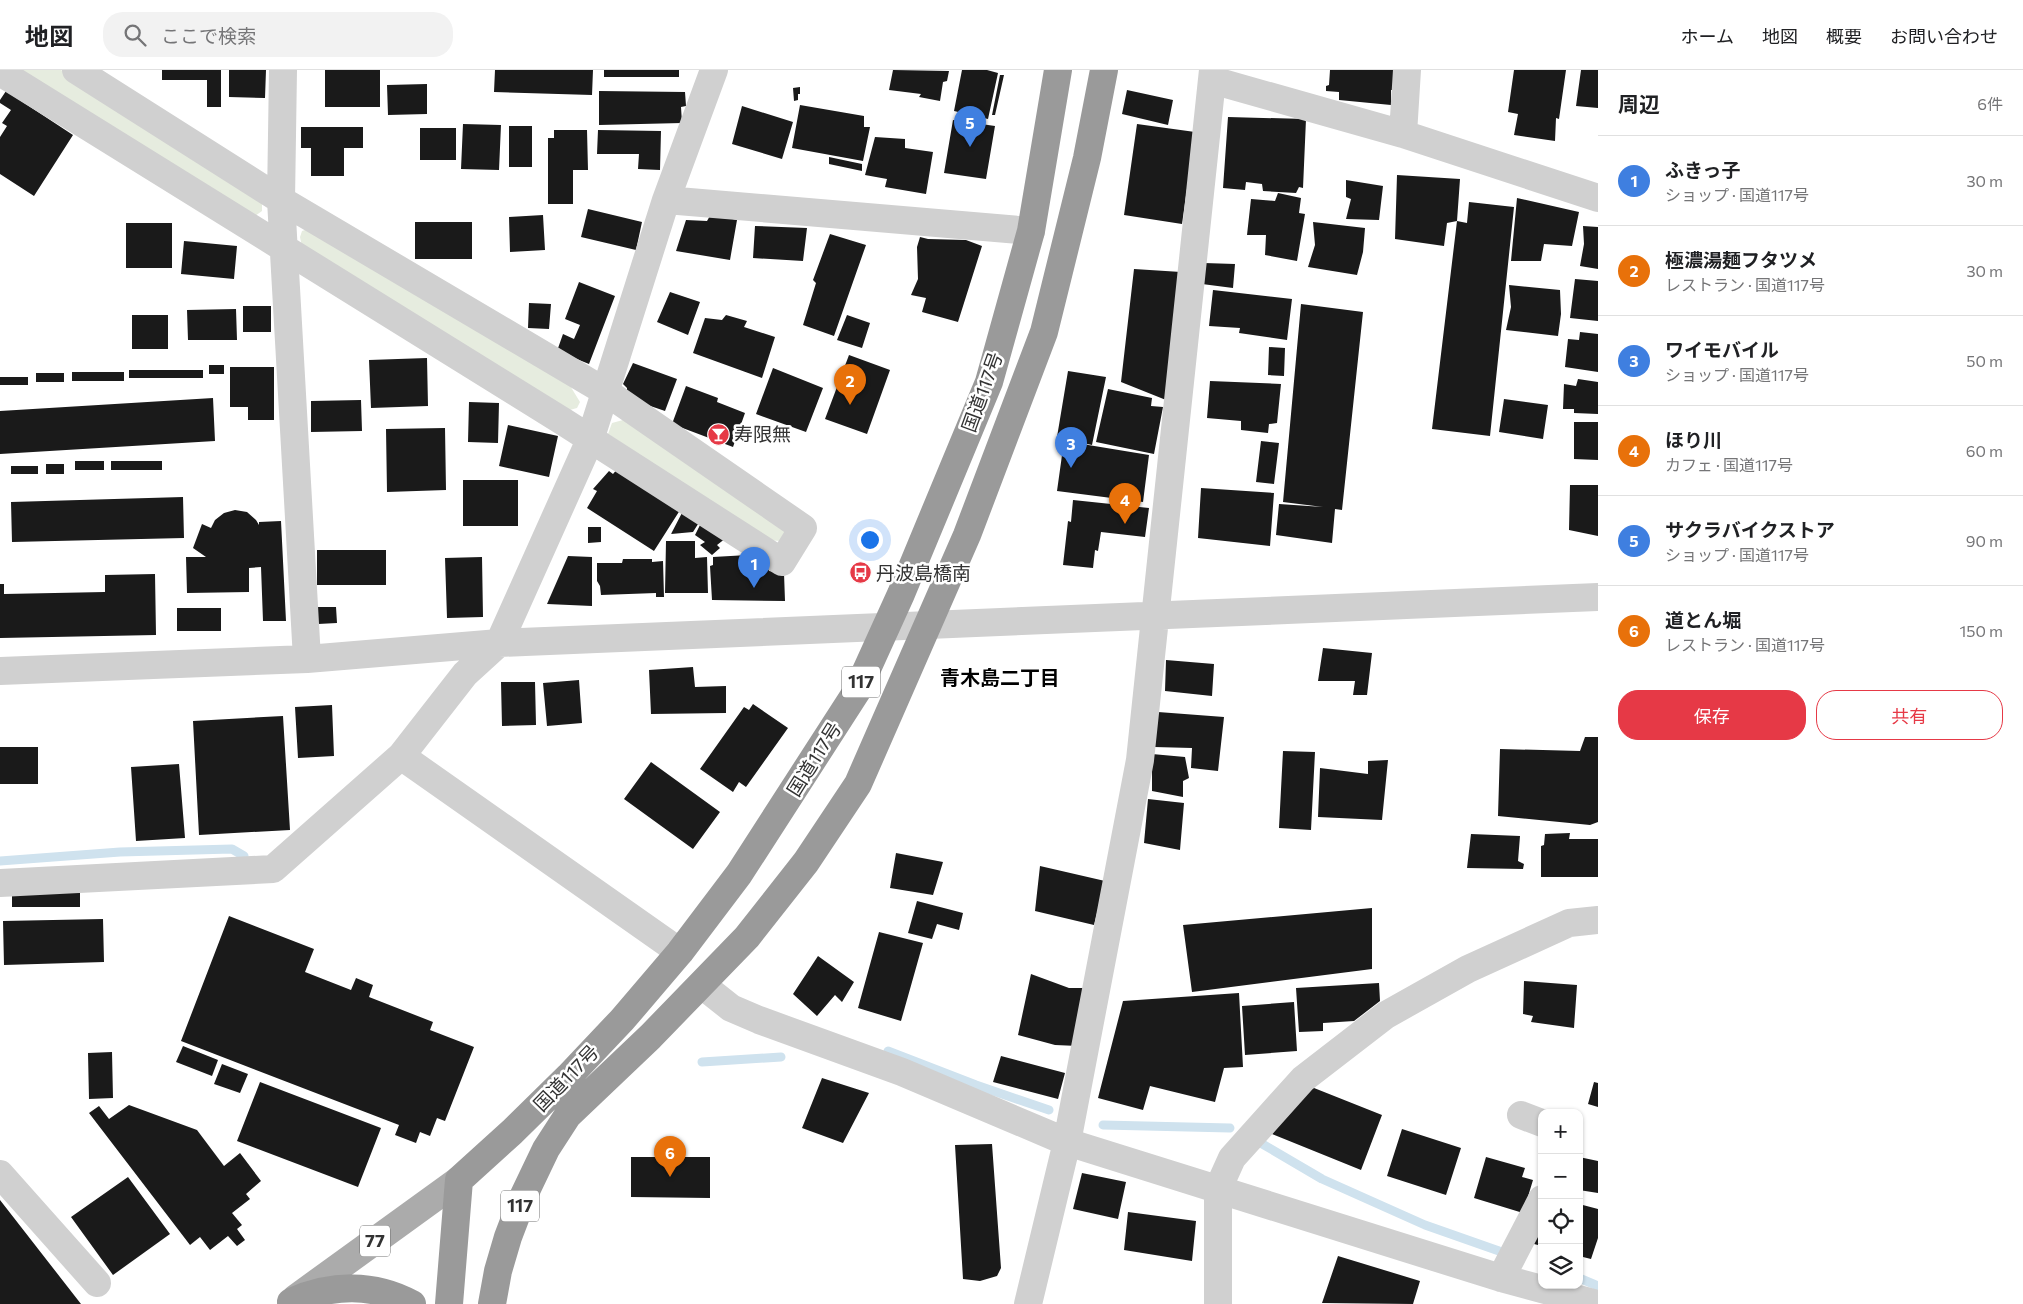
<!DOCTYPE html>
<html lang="ja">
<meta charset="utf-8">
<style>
:root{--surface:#fff;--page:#f2f2f2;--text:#202124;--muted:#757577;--line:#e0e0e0;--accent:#e63946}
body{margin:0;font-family:Commissioner,"Noto Sans JP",sans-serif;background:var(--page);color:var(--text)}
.controls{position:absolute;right:15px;bottom:15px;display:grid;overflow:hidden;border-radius:10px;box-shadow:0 1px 4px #0004}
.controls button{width:45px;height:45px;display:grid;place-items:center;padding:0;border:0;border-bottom:1px solid var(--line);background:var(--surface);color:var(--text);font:25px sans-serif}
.you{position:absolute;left:869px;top:469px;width:18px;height:18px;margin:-12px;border:4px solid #fff;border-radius:50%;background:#1a73e8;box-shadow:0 0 0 8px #1a73e833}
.badge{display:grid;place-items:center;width:32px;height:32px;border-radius:50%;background:var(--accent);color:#fff;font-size:16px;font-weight:700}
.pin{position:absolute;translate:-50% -41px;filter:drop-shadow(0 1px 2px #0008)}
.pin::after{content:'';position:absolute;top:26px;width:18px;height:15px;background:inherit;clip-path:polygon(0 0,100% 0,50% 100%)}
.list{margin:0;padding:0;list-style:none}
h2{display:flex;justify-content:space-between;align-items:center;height:65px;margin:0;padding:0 20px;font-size:21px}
h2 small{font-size:16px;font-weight:400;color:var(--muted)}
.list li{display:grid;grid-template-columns:32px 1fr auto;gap:15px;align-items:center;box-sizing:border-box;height:90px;padding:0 20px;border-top:1px solid var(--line)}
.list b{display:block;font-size:19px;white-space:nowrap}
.list p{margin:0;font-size:16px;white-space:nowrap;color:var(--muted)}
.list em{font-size:16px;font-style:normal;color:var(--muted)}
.actions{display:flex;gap:10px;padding:15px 20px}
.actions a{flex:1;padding:11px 0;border:1px solid var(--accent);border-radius:20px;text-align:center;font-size:18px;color:var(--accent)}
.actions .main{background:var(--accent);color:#fff}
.icon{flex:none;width:28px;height:28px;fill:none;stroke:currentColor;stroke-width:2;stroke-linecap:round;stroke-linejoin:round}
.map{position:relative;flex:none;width:1598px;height:1234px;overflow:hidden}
header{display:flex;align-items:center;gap:30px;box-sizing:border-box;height:70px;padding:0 25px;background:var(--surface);border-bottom:1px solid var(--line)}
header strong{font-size:24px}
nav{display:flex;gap:28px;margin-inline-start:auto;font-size:18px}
.search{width:350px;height:45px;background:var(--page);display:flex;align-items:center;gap:12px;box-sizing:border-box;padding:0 18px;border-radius:20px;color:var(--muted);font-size:19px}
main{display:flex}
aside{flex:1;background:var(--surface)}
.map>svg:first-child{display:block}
.green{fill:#e6ecdf}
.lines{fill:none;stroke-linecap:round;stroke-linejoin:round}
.stream{stroke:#cfe2ee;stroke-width:9}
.building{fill:#1a1a1a}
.minor{stroke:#d0d0d0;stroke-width:28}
.major{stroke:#ababab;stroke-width:28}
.highway{stroke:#9a9a9a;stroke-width:28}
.labels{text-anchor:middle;stroke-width:5;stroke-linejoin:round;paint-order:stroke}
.shield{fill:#fff;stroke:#707070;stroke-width:1}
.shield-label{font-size:18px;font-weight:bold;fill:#333}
.street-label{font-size:19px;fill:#333;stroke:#fff}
.poi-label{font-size:19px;fill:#333;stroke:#fff;text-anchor:start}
.neighbourhood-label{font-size:20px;font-weight:bold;fill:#000;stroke:#fff}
</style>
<header>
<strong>地図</strong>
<div class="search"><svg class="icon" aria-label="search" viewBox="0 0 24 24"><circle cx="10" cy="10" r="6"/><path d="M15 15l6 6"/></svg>ここで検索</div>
<nav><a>ホーム</a><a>地図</a><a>概要</a><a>お問い合わせ</a></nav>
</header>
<main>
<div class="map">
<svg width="1598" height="1234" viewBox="0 0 1598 1234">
<rect width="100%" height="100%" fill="#fff"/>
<path class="green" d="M18,0H61L262,125V141L255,146Z
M314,157L569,314L580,332L577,338L566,341L302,177L300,167L302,161Z
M623,350L783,455L785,461L780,471L768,470L608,364L612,353Z"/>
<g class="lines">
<path class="stream" d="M0,791L120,782L232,779L244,786
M888,981L976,1015L1049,1040
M702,992L781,987
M1103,1055L1230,1058
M1259,1072L1322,1109L1425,1155L1499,1181
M1579,1208L1598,1216"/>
</g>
<path class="building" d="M162,0H221V37H207V10H162Z
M229,0H266L265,28L229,27Z
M325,0H380V37H325Z
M495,0H593L592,25L494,22Z
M604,0H679V7H604Z
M893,0L949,1L947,11L943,12L940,31L919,27L921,24L889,20Z
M962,0H987L998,3L988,49L954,41Z
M1330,0H1395L1393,20H1391V35L1339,30V22L1326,21V16L1329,15Z
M1514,0H1566L1559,49L1556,48L1555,71L1514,65L1518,44L1508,42Z
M1581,0H1598V38L1576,36Z
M1000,5H1004L995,45H992Z
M427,14V44L388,45L387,15Z
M800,17V24H798V30L794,31L793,18Z
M1127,20L1173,30L1168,55L1122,44Z
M6,21L73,65L34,126L0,104V67L7,56L2,53L11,40L0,33V30Z
M599,21L685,22L686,36L681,37L682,53L599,55Z
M800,35L864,46V57H870L863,91L792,78Z
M742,36L793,52L782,89L732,74Z
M1228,47L1306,49L1303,118L1299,117L1296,123L1263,121L1262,114L1246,112L1245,120L1223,118Z
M953,50L995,56L986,109L944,103Z
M463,54L501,55L499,100L461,99Z
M1137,54L1195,62L1182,154L1124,145Z
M509,56H532V97H509Z
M301,57H363V78H344V106H311V78H301Z
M420,58H456V90H420Z
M554,60H587L588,100H573V134H548V68H554Z
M598,60L661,61L660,100L638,99L639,84H597Z
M875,67L905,69V78L933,82L926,124L885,117L887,109L865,105Z
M829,87L862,94V101L829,94Z
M1397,105L1460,109L1457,151L1467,153L1469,132L1514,137L1490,366L1432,359L1457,151L1447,153L1444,176L1395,169Z
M1346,110L1383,116L1379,150L1346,149L1351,129L1346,127Z
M1278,123L1301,128L1299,143L1305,144L1297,191L1265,185L1266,165H1247L1251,129L1275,131Z
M1517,128L1579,142L1572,176L1544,174L1541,191H1511Z
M588,139L642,152L636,180L581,167Z
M711,144L737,150L730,190L676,181L686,150L707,151Z
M543,145L545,180L510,182L509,147Z
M415,152H472V189H415Z
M1313,152L1365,158L1363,182L1357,205L1308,197L1315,175Z
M126,153H172V198H126Z
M755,156L807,158L803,191L753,188Z
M1583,156L1598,157V199L1580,196L1584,174Z
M830,164L866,175L834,266L803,255L816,213L813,210Z
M920,167L928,169L966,170L982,176L958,252L922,242L926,228L911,225L918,209L917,177Z
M184,171L237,176L234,209L181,204Z
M1204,193L1235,194L1233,218L1202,214Z
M1134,199L1181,202L1166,330L1121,312Z
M1575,209L1598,211V251L1570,248Z
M579,212L615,226L589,294L557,281L563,264L574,269L580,255L565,249Z
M1509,215L1560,220L1561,244L1558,266L1506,260L1511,237Z
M1213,220L1292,229L1287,270L1239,263L1240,258L1209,256Z
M670,222L700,232L688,265L657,252Z
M529,233L551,234L549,259L528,258Z
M1301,234L1363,242L1342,440L1335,439L1332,473L1276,465L1279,434L1323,437L1283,432Z
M243,236H271V262H243Z
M236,239L237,270H188L187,240Z
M132,245H168V279H132Z
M726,245L747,251L744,257L775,267L762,308L693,283L705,248L722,250Z
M847,245L870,253L862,278L837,270Z
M1580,262L1598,264V302L1565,297L1568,269L1579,270Z
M1269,277L1285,278L1284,306L1268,305Z
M849,285L890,300L867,364L825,349Z
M427,288L428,336L371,338L369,290Z
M633,293L677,309L665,341L627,328V318L623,314Z
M209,295H224V304H209Z
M230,297H274V350H248V337H230Z
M773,298L823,318L806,362L756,344Z
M129,300H203V308H129Z
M1068,301L1106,307L1092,375L1057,367Z
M72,302H124V311H72Z
M36,303H64V312H36Z
M0,307H28V315H0Z
M1578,309L1598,312V344L1574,343V339H1563L1564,314L1576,316Z
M1210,311L1281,314L1277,353L1269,354L1268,363L1241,360V351L1207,348Z
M686,316L718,328L717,332L745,343L733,377L672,354Z
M1108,319L1152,328L1151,336L1163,337L1154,384L1096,372Z
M213,328L215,371L0,384V341Z
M1504,329L1548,335L1543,369L1499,362Z
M361,330L362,361L311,362V331Z
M469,332L499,333L498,373L468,372Z
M1574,352H1598V390L1574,389Z
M508,355L558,366L549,407L499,396Z
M445,358L446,420L387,422L386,359Z
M1064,371L1149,385L1143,432L1057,421Z
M1261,371L1279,373L1274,414L1256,412Z
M75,391H104V400H75Z
M111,391H162V400H111Z
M46,394H64V404H46Z
M11,396H38V404H11Z
M619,397L682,437L654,481L587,438L597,421L593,419L609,401L613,404Z
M463,410H518V456H463Z
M1570,415H1598V466L1569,460Z
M1201,418L1274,423L1270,476L1198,468Z
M183,427L184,468L12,472L11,432Z
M1073,430L1149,438L1145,467L1101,462L1098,481L1095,480L1093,498L1063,495L1068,451L1071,452Z
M684,439L700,451L693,462L671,464Z
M235,440L247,442L256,450L259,455V452L281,451L286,551H263L261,497L249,498V522L187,523L186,487H206L193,478L202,454L211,458L215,450L224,443Z
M702,451L726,468L717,475L720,478L712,485L700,475L705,472L695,465Z
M588,457H601V472L588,473Z
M666,471H695V488L707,487L708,523H665Z
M317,480H386V515H317Z
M748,485L749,489L767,491L769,501L784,503L785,531L712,530L710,496L713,495V487Z
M568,486L592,487V536L547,534Z
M482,487L483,547L447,548L445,488Z
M623,489H652V492L663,491L664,527H656V523L601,525L600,516L597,511V493H622Z
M155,504L156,565L0,568V514H4V524L105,522V505Z
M317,537H336L337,553L318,554Z
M177,538H221V561H177Z
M1323,578L1372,583L1367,625H1353L1355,611H1318Z
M1166,590L1214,594L1212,626L1165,621Z
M693,597L695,617L726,616V643L651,644L649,600Z
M579,610L582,653L547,656L543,613Z
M501,612H535L536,655L502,656Z
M753,634L788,658L746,717L739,712L733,722L700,699L744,637L749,640Z
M332,635L334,686L298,688L295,637Z
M1158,642L1224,647L1218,701L1191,698L1192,678L1154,677Z
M283,646L290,760L199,765L193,651Z
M1585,667H1598V752L1590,755L1498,746L1500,679L1580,681Z
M0,677H38V714H0Z
M1283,681L1315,682L1311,760L1279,758Z
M1152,684L1185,687L1189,708L1183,711V727L1152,721Z
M1388,690L1382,750L1318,747L1320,698L1368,704V691Z
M651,692L720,742L693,779L624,729Z
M179,694L185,768L136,771L131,697Z
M1148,729L1184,733L1180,780L1144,773Z
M1570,763L1569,769H1598V807H1541V776L1544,775L1545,764Z
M1471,764L1520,766L1518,791L1524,794L1523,799L1467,798Z
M896,783L943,792L933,825L890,818Z
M1040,796L1105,811L1094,855L1035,841Z
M12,823H80V837H12Z
M917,831L963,843L959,860L937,854L932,869L908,863Z
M1372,838V899L1192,922L1183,855Z
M229,846L314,879L305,902L351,920L356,908L373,915L369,927L433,952L430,960L474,977L445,1051L437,1048L430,1066L420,1062L416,1073L395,1065L399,1055L181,971Z
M103,849L104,892L4,895L3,851Z
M879,862L923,873L901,951L858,938Z
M818,886L854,912L842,932L835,925L817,946L793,924Z
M1031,904L1069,918H1089L1078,976L1055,975L1018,965Z
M1524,911L1577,915L1574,958L1531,952L1533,946L1523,944Z
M1379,913L1380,931L1354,951L1323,953V961L1299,962L1296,918Z
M1239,923L1243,997L1224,998L1215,1032L1150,1016L1143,1040L1098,1028L1123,931Z
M1294,932L1297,981L1245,985L1242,936Z
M183,976L218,990L212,1006L176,992Z
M112,982L113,1028L89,1029L88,983Z
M1001,986L1065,1003L1058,1029L993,1012Z
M222,994L248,1004L240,1023L214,1014Z
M822,1008L869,1023L843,1073L802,1058Z
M260,1012L381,1058L358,1117L237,1071Z
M1594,1012L1598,1013V1037L1588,1034Z
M1309,1016L1382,1045L1361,1100L1272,1064Z
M129,1035L197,1060L224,1096L240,1083L261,1111L246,1124L250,1129L232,1143L242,1155L237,1159L245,1170L237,1176L228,1166L210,1180L200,1167L190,1175L89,1043L99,1036L109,1049Z
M1402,1059L1461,1078L1446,1125L1387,1106Z
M992,1074L1001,1198L997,1206L980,1211L963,1209L955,1075Z
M631,1087H710V1128L631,1127Z
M1486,1087L1525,1098L1522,1107L1533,1110L1523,1143L1474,1128Z
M1579,1087L1598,1091V1123L1579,1120Z
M1082,1103L1126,1112L1118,1149L1073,1139Z
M128,1107L170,1164L113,1205L71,1147Z
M0,1130L81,1234H0Z
M1579,1134L1598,1139V1168L1591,1189L1579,1186Z
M1542,1140V1176L1530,1173Z
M1128,1142L1196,1151L1192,1191L1124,1180Z
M1338,1186L1420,1211L1413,1234L1322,1233Z"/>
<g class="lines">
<path class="minor" d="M283,0L281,130L307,589
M0,2L564,352L782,492L803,458L606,322L281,130L76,0
M1212,10L1403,64L1598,128
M1403,64L1407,0
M666,130L1031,161
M0,601L307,589L499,573L1598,527
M401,686L680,882
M0,813L273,799L401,686L465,604L499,573L590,370L666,130L714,0
M702,915L731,938L759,950L902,1002L1067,1072L1501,1208L1597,1234
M1521,1045L1542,1053
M0,1104L97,1213
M1501,1208L1542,1129
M1028,1234L1067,1072L1140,690L1213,0
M1218,1234V1119L1232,1088L1303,1009L1386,945L1468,899L1569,853L1598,850"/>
<path class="major" d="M296,1228L459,1110"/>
<path class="highway" d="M291,1232C331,1214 374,1213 412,1234
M449,1234L459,1110L512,1062L569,1006L622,950L680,882L739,804L857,621L901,524L989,312L1031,161L1058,0
M492,1234L498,1201L508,1167L524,1125L546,1079L568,1045L650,967L747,867L806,792L858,714L967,465L1044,262L1087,88L1104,0"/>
</g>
<defs>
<symbol id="bar-disc" viewBox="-11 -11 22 22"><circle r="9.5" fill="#e63946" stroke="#fff"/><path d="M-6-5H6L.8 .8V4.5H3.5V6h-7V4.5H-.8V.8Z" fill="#fff"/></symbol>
<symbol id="bus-disc" viewBox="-11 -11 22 22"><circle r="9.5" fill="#e63946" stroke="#fff"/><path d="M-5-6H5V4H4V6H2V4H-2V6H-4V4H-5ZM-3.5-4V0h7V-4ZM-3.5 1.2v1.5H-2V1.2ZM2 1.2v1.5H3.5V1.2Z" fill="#fff"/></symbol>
</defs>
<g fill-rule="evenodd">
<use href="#bar-disc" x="706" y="352" width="25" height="25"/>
<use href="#bus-disc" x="848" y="490" width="25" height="25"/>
</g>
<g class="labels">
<g class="shield">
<rect x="842" y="596.5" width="38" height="31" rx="4"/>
<rect x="501" y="1120.5" width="38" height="31" rx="4"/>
<rect x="360" y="1155.5" width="30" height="31" rx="4"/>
</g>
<g class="shield-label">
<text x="861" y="618">117</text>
<text x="520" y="1142">117</text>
<text x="375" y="1177">77</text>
</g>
<g class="street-label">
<text transform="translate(982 322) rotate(-70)" y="7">国道117号</text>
<text transform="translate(814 689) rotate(-58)" y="7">国道117号</text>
<text transform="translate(566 1008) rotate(-46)" y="7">国道117号</text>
</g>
<g class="poi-label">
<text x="734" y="371">寿限無</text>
<text x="876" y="510">丹波島橋南</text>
</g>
<g class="neighbourhood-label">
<text x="1000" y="615">青木島二丁目</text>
</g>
</g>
</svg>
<div class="controls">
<button>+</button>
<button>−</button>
<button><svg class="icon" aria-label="locate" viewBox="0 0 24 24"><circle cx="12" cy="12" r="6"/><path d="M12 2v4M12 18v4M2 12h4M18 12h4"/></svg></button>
<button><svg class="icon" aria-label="layers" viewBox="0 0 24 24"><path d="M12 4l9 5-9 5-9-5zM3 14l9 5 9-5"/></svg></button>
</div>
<div class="you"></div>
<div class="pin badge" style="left:754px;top:518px;background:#3f7fe0">1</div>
<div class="pin badge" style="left:850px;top:335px;background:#e8710a">2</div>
<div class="pin badge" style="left:1071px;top:398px;background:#3f7fe0">3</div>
<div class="pin badge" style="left:1125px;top:454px;background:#e8710a">4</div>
<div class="pin badge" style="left:970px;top:77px;background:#3f7fe0">5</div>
<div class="pin badge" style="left:670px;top:1107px;background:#e8710a">6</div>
</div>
<aside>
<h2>周辺<small>6件</small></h2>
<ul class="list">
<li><span class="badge" style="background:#3f7fe0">1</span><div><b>ふきっ子</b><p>ショップ · 国道117号</p></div><em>30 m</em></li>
<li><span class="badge" style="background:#e8710a">2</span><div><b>極濃湯麺フタツメ</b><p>レストラン · 国道117号</p></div><em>30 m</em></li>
<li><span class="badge" style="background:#3f7fe0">3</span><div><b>ワイモバイル</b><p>ショップ · 国道117号</p></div><em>50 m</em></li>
<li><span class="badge" style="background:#e8710a">4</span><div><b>ほり川</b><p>カフェ · 国道117号</p></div><em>60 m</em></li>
<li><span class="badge" style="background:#3f7fe0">5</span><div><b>サクラバイクストア</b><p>ショップ · 国道117号</p></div><em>90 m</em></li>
<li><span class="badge" style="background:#e8710a">6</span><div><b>道とん堀</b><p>レストラン · 国道117号</p></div><em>150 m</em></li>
</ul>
<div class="actions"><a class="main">保存</a><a>共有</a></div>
</aside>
</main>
